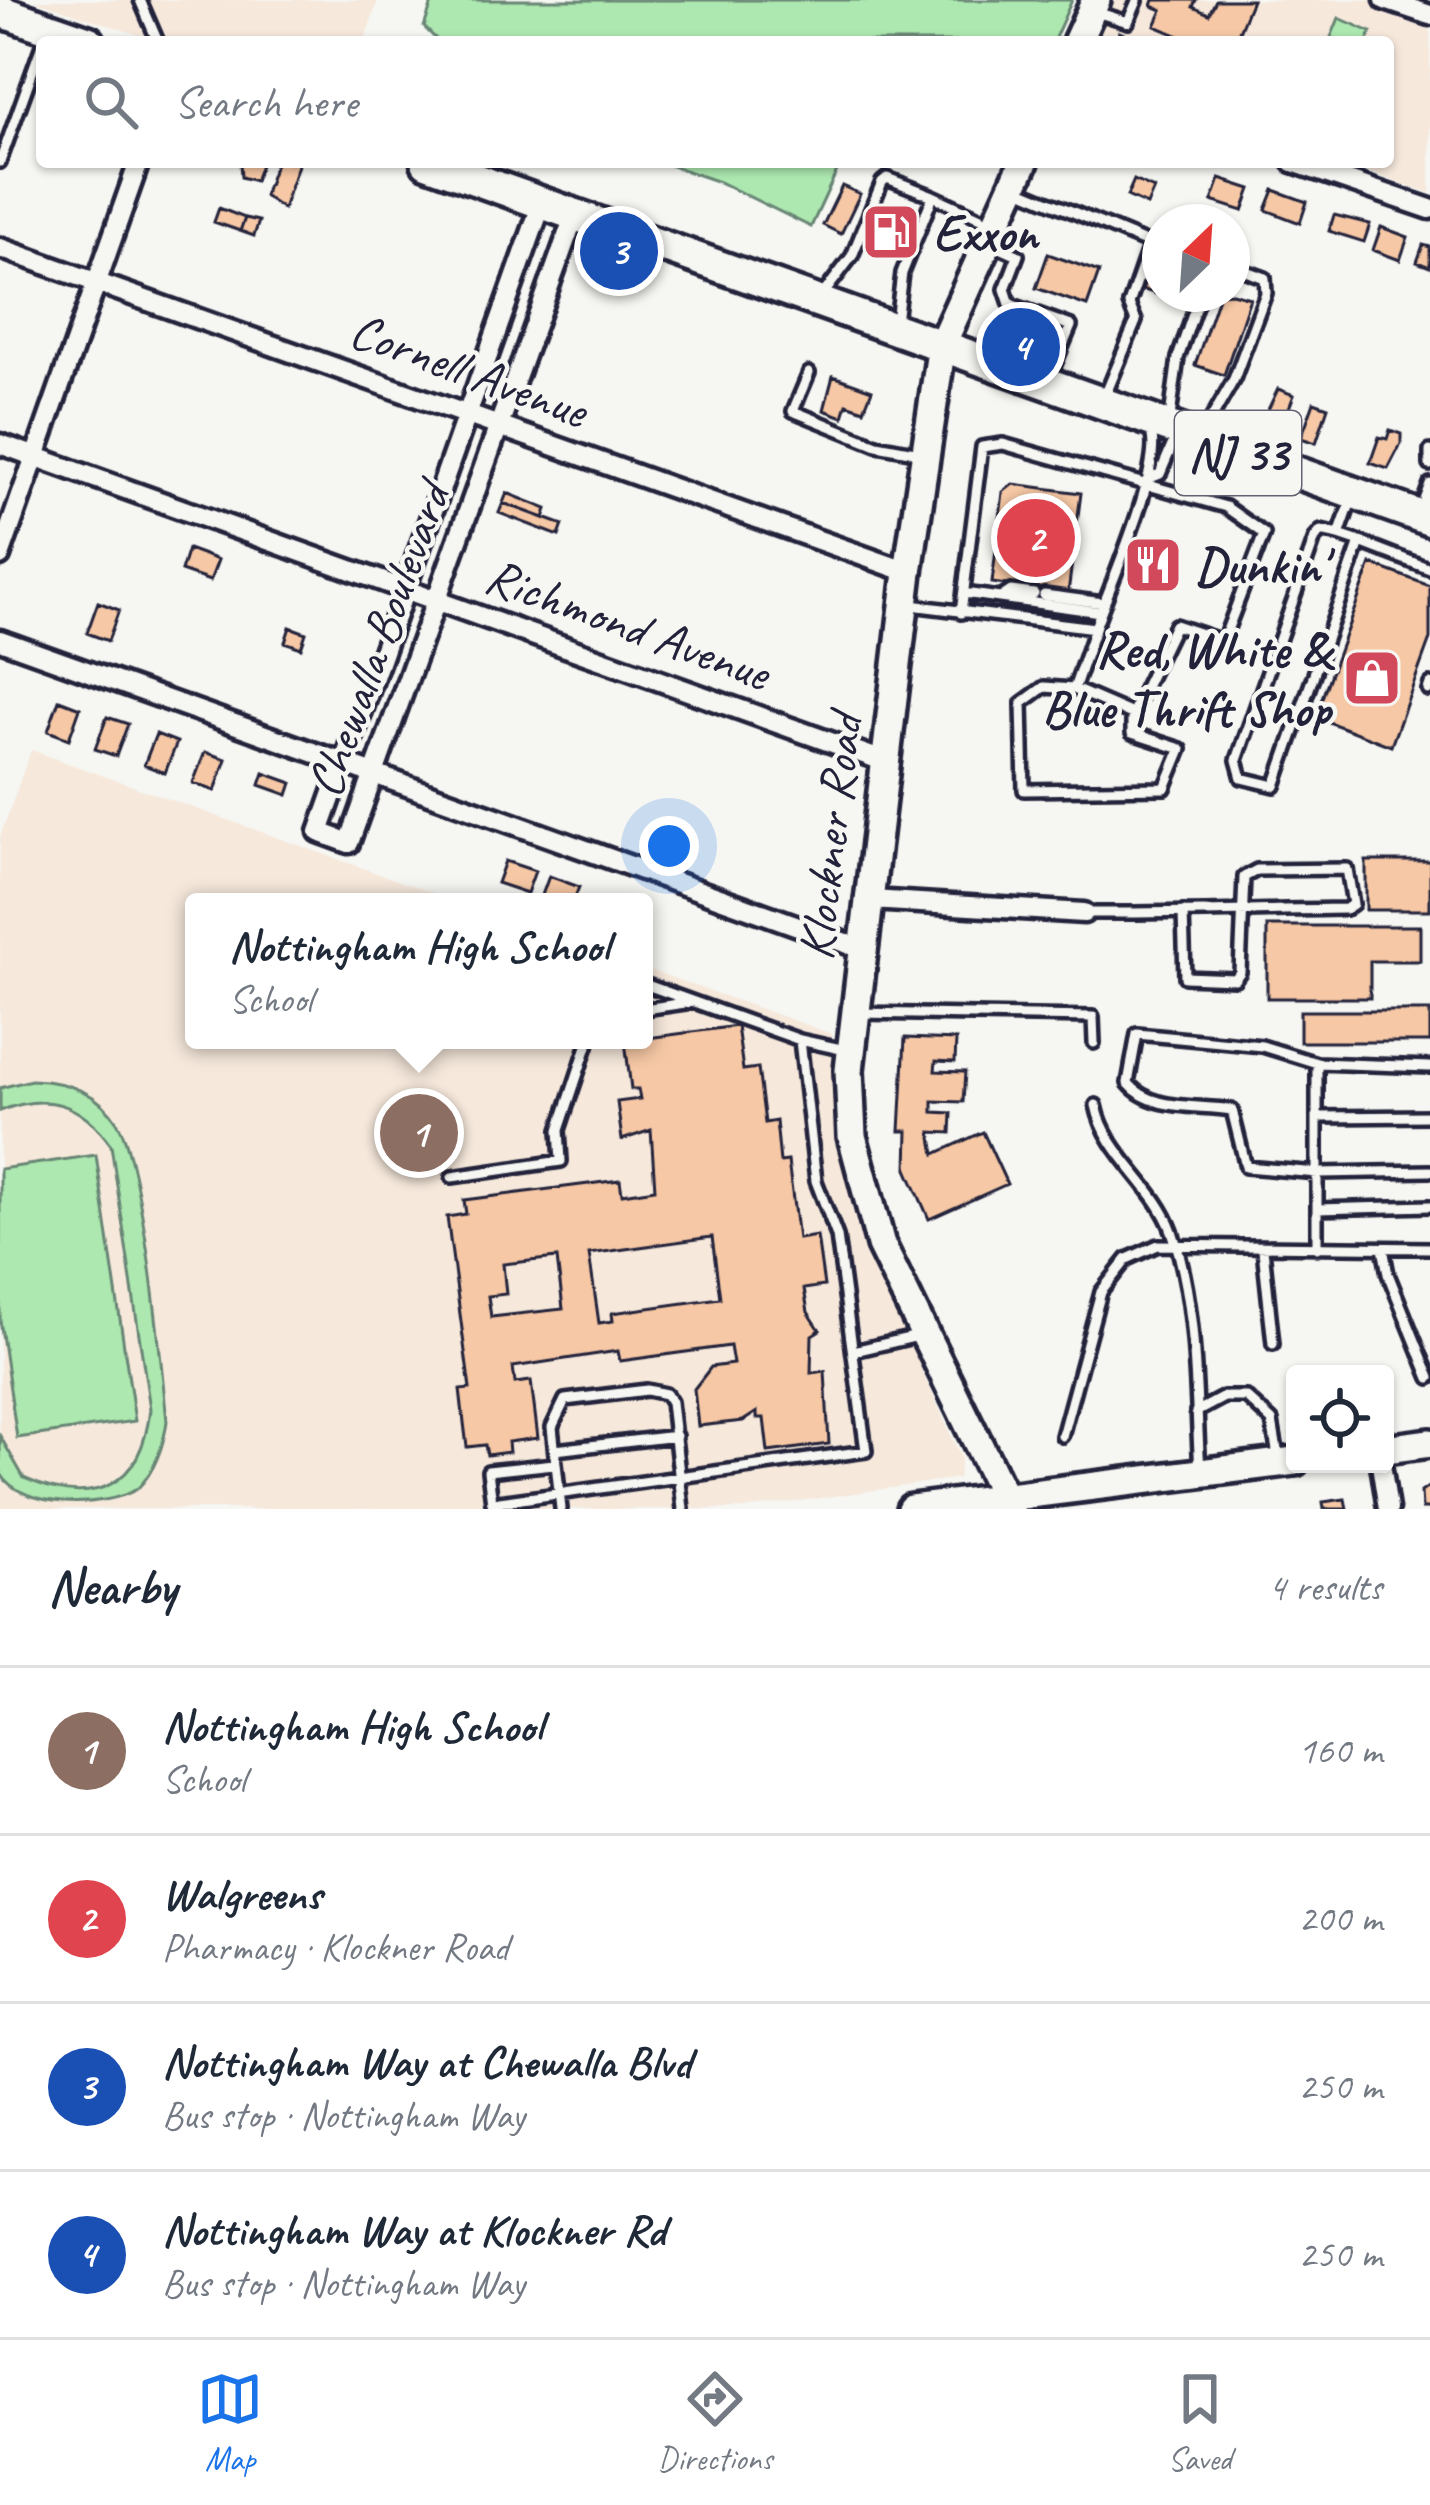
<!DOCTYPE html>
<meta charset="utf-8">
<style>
:root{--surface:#fff;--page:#f2f2f3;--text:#1f2937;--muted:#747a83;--line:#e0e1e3;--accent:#1a73e8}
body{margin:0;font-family:Caveat,sans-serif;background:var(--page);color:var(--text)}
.controls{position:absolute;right:36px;bottom:36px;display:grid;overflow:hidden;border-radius:12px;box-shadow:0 3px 9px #0004}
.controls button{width:108px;height:108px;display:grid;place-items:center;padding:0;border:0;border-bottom:3px solid var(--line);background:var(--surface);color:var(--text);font:60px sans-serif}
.compass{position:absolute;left:1142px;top:204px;width:108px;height:108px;border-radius:50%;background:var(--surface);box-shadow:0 3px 9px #0004;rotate:25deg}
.you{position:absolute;left:669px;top:846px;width:42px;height:42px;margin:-30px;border:9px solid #fff;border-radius:50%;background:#1a73e8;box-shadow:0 0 0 18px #1a73e833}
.badge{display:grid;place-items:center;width:78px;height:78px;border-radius:50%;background:var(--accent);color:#fff;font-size:39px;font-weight:700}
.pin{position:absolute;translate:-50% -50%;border:6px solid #fff;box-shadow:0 3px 12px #0006}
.popup{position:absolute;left:185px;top:893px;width:468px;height:156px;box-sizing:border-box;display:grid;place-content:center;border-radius:12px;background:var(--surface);filter:drop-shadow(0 3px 9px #0005);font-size:39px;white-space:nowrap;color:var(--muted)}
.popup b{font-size:45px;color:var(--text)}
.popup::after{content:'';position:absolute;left:50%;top:100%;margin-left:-24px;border:24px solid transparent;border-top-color:var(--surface)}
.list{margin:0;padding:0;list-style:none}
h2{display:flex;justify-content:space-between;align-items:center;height:156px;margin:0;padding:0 48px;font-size:51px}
h2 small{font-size:39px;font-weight:400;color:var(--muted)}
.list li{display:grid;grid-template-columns:78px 1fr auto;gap:36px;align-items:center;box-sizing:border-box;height:168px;padding:0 48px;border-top:3px solid var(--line)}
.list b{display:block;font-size:45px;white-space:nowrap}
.list p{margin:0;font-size:39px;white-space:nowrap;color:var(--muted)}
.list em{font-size:39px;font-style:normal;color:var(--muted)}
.icon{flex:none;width:66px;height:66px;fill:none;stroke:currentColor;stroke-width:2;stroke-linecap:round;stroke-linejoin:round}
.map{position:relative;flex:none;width:1430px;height:1509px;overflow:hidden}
.search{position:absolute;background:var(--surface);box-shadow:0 3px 9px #0004;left:36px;right:36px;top:36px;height:132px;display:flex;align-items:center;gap:30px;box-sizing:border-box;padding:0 42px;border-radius:12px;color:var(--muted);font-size:45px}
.sheet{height:828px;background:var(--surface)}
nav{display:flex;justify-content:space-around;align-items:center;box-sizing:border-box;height:168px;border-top:3px solid var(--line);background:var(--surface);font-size:33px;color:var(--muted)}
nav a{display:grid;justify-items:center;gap:6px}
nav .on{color:var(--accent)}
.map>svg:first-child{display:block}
.built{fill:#f6e8db}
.green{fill:#ace8af;stroke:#678575;stroke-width:3}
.building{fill:#f6c8a5;stroke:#22223b;stroke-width:3;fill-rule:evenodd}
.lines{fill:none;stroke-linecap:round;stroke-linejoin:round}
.lane-casing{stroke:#22223b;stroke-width:18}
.street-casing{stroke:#22223b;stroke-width:27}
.secondary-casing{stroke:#22223b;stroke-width:36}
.primary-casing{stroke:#22223b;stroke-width:39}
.lane{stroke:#f6f6f2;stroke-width:9}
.street{stroke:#f6f6f2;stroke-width:18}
.secondary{stroke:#f6f6f2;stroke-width:27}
.primary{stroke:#f6f6f2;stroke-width:30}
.labels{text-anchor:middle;stroke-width:9;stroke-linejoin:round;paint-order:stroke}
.shield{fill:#f6f6f2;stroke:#626272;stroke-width:3}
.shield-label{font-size:48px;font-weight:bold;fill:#22223b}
.poi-label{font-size:51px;font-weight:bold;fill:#22223b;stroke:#f6f6f2;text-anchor:start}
.street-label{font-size:51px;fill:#22223b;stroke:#f6f6f2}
</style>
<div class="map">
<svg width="1430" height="1509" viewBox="0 0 1430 1509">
<rect width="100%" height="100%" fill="#f6f6f2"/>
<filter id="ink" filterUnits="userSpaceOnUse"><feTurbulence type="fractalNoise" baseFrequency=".00833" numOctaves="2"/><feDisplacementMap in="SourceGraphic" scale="24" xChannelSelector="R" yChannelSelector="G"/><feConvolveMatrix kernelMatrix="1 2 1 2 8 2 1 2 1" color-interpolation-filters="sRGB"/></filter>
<g filter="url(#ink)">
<path class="built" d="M34,0H378L364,42H160Z
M1104,0H1368L1430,21V193L1339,162H1388V42H1086Z
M31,750L458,902H194V1040H644V968L832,1034L835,1117L860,1232L961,1458L958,1478L744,1509H0V837Z"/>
<path class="green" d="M433,0H1072L1053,42H439L424,27Z
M1339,18L1371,32L1367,42H1329Z
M661,162H841L811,227L719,182Z
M31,1080C65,1081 98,1091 117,1122C143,1163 161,1362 167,1421C164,1444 155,1472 137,1489C104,1509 21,1509 1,1474C0,1464 0,1447 0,1436L24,1478C94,1509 142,1487 150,1409L111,1145C81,1103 48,1092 0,1111V1088Z
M96,1155L135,1421L17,1438L0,1320V1169Z"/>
<path class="building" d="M1154,0H1196L1193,7L1209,14L1216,0H1252L1235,41L1225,37L1223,42H1193L1155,26L1162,10L1152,6Z
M1119,32L1142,42H1115Z
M240,162H262L255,181L241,177Z
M276,162H299L283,209L264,196Z
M1220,179L1251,189L1243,211L1212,201Z
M1134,180L1154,189L1147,205L1127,196Z
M842,186L860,194L841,234L823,225Z
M1274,190L1307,202L1300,223L1266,210Z
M219,208L245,218L240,231L214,222Z
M1334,215L1370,224L1364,242L1329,231Z
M245,218L259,221L254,236L240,231Z
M1381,227L1408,237L1400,260L1373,250Z
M1423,245L1430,247V267L1417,262Z
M1153,248L1160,251L1156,294L1138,288Z
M1048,254L1099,272L1087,306L1036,288Z
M1232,293L1250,298L1224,375L1195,365L1219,294Z
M833,376L872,390L864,410L847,404L843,417L824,410Z
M1278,389L1294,395L1280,431L1263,420Z
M1314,402L1328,407L1316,443L1301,438Z
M1390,430L1401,434V444L1388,469L1370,463L1379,437L1387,439Z
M1013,484L1081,493L1068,593L992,583L1003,492Z
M507,493L547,509L544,518L503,503Z
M503,503L563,525L559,536L499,513Z
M188,549L218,560L210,581L181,571Z
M1371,564L1430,586V639L1391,746L1315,717Z
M98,602L119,610L108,641L87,633Z
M290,627L306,633L301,648L285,642Z
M59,700L80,708L69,739L48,731Z
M107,717L128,724L116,756L95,749Z
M156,734L177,742L165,773L144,765Z
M205,752L226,759L215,791L193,783Z
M264,773L292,783L288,795L260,785Z
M505,861L535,871L527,893L497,883Z
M1366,861H1430V910H1366Z
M549,876L579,887L573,902L541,898Z
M1267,926H1420V961H1370V998H1267Z
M1300,1011H1430V1042H1300Z
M737,1026L743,1070L758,1068L765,1123L776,1121L780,1162L788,1161L798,1239L817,1236L824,1286L804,1289L808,1312L820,1330L812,1335L811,1373L825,1371L829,1444L768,1452L764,1418H757V1412L743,1421L698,1426L694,1389L711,1367L733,1364L730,1346L620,1361L618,1351L513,1367L515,1383L531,1381L538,1438L508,1442L509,1452L487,1455L485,1445L467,1447L460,1390L470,1389L447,1217L466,1214L464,1200L620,1180L622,1194L655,1189L651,1130L622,1140L617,1102L640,1099L638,1089H631L625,1041ZM712,1237L720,1298L612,1313L613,1321L599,1323L589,1254ZM557,1258L563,1309L491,1317L488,1296L506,1294L503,1264Z
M905,1038L956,1040L955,1062L936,1061L935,1071L965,1072L963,1102L933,1101V1112L952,1113L951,1133L931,1132L935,1154L983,1132L1007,1184L929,1219L907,1169L908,1131H900Z
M1428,1487H1430V1509H1422L1421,1492Z
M1345,1499L1347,1509H1324L1323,1502Z"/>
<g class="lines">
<defs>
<path id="lane" d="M140,0L158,42
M1096,12L1128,22L1137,1
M0,162L42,45
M1018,189L1150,244L1129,304L1136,321L1105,396
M993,244L1018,255L1005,289L1010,304L1071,326L1048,381
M821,297L852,256L882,182L887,178L933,196
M896,322L902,273L933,196L994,224
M809,373L793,411L877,445L920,453
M1169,424L1178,358L1200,294
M1203,433L1234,379L1266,293L1265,278L1232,266
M1430,451V465
M1150,478L1160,474L1177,434
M1420,511L1430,484
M1339,535L1360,542L1275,786L1242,778L1237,760L1315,538L1321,531L1339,535L1352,498
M1360,542L1430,569
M964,593L1100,612
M1044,595L1103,603
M1002,597L1011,591L1034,594
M911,605L1095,628L1074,689L1044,687L1022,703L1024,790L1165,788L1181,749L1132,733V714
M961,613L982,447L1003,444L1226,507L1264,534L1223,641L1175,625L1132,714L1074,689
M1095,628C1108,589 1166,461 1150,430
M1428,690L1430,684
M1084,913C1171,914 1259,910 1346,909L1353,904L1347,869L1257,870L1244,877L1240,972L1235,979L1185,977L1183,912
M644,984L800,1040L850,1051
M644,1009L692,1002
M859,1013L1093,1017L1094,1043
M1317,1063L1262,1046L1137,1034L1128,1083C1152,1112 1197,1104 1232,1110L1246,1167L1318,1173L1430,1171
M1096,1105C1106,1155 1155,1184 1172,1231C1198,1305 1195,1393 1200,1471
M1319,1117L1430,1116
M452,1177L561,1161L559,1130L589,1040
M1317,1209L1430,1206
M1317,1248V1063L1430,1067
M1383,1248L1388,1274L1430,1378
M1263,1249L1273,1344
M854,1351L918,1336
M1196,1412L1224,1397H1246L1272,1421L1279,1462
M1062,1436L1101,1292L1127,1259L1158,1245L1430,1248
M555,1450L676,1436
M554,1464L488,1471L492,1503L866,1451L837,1236L816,1181L800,1040
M561,1509L552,1427L565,1400L647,1390L666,1394L671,1402L683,1509"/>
<path id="street" d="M1385,0L1430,15
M1293,162L1430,209
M542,203L319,832L349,843L575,214
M0,248L908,572
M0,444L886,762
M0,556L139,162
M0,640L865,950
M871,900L1084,913
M1381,1464L1388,1509"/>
<path id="secondary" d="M1077,42L1096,0
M1385,1449L1430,1443
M911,1509L1295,1461
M1010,1509L881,1245L852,1136L849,1070L908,572L942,344L1024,162"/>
<path id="primary" d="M0,11L89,42
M427,162L1430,520"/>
</defs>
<use href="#lane" class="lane-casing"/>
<use href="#street" class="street-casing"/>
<use href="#secondary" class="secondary-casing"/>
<use href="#primary" class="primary-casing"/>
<use href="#lane" class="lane"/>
<use href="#street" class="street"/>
<use href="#secondary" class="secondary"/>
<use href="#primary" class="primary"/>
</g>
</g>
<defs>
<symbol id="fuel-square" viewBox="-11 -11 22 22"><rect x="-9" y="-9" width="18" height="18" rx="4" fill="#d1495b" stroke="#f6f6f2"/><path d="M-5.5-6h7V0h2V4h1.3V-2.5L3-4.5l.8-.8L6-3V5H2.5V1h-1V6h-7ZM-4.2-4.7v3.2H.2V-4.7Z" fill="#fff"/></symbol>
<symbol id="restaurant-square" viewBox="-11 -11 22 22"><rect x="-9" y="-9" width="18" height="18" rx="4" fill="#d1495b" stroke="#f6f6f2"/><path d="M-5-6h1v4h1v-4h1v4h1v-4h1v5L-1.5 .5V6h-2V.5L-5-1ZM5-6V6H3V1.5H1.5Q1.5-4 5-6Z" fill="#fff"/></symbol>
<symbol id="shop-square" viewBox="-11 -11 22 22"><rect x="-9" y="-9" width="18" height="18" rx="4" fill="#d1495b" stroke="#f6f6f2"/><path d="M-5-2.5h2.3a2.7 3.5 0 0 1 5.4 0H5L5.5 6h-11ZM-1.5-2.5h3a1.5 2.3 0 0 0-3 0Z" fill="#fff"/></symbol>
</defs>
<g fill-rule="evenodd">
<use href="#fuel-square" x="858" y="199" width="66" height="66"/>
<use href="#restaurant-square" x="1120" y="532" width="66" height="66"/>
<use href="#shop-square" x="1339" y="645" width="66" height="66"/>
</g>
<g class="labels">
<rect class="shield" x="1175" y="411" width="126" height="84" rx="9"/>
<g class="shield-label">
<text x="1238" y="470">NJ 33</text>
</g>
<g class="poi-label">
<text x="933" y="250">Exxon</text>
<text x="1195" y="583">Dunkin'</text>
<text x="1330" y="667" text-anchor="end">Red, White &amp;<tspan x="1330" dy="59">Blue Thrift Shop</tspan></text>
</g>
<g class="street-label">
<text transform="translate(469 369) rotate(20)" y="18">Cornell Avenue</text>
<text transform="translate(628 623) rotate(20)" y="18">Richmond Avenue</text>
<text transform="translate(377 640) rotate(-70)" y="18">Chewalla Boulevard</text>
<text transform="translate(829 837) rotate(-83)" y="18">Klockner Road</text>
</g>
</g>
</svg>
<div class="controls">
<button><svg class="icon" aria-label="locate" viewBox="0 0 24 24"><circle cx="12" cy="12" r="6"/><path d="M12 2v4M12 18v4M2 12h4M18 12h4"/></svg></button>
</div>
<svg class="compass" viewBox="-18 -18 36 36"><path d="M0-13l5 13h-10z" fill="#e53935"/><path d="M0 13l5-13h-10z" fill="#747a83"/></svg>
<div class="you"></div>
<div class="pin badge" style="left:419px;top:1133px;background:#8d6e63">1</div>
<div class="popup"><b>Nottingham High School</b>School</div>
<div class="pin badge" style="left:1036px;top:538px;background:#e0444e">2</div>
<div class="pin badge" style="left:619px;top:251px;background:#1a4fb4">3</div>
<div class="pin badge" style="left:1021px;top:347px;background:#1a4fb4">4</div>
<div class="search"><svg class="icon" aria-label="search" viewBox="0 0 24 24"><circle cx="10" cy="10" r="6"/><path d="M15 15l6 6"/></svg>Search here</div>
</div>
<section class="sheet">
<h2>Nearby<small>4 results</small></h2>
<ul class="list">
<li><span class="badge" style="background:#8d6e63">1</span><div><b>Nottingham High School</b><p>School</p></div><em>160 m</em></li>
<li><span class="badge" style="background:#e0444e">2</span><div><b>Walgreens</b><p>Pharmacy · Klockner Road</p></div><em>200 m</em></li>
<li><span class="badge" style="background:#1a4fb4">3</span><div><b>Nottingham Way at Chewalla Blvd</b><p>Bus stop · Nottingham Way</p></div><em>250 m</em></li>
<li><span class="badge" style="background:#1a4fb4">4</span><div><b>Nottingham Way at Klockner Rd</b><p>Bus stop · Nottingham Way</p></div><em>250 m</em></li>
</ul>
</section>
<nav>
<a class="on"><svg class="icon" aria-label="map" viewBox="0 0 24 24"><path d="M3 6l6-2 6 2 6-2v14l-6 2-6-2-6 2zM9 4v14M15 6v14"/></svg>Map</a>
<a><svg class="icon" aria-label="directions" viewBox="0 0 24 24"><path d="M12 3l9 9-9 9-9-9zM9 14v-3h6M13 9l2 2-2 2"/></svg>Directions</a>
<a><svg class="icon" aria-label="saved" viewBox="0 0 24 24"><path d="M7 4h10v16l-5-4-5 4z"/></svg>Saved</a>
</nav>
